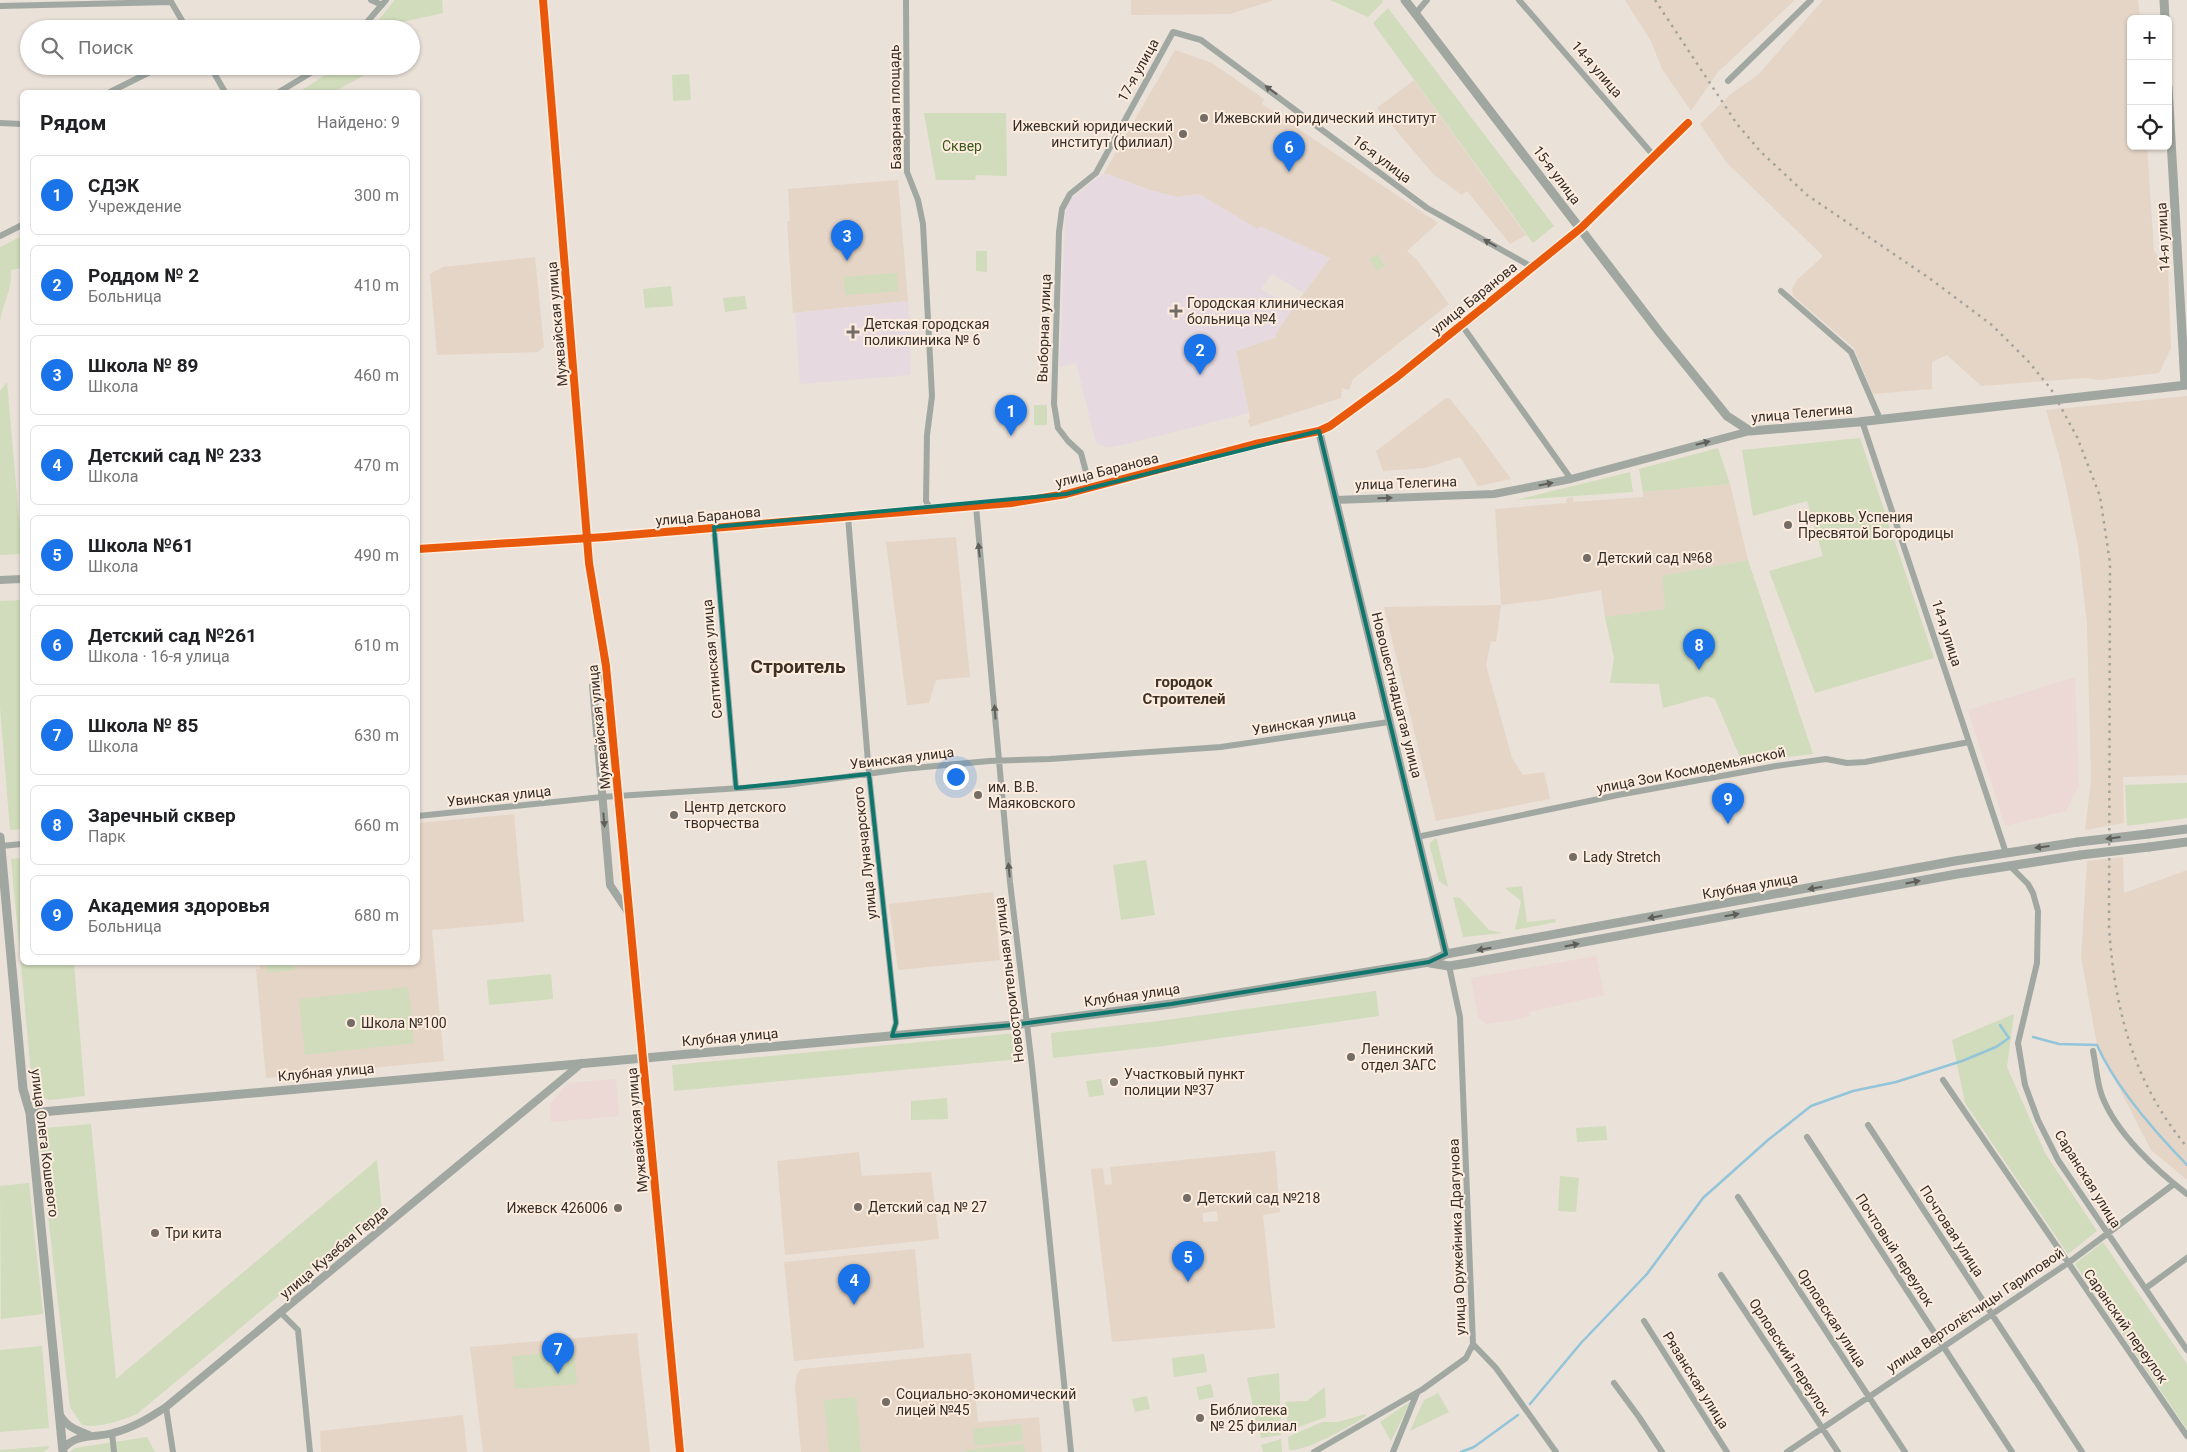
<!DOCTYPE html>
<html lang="ru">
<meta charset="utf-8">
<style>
:root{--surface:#fff;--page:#f6f6f6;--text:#202124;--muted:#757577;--line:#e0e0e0;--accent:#1a73e8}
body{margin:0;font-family:Roboto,sans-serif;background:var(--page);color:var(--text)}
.controls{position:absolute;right:15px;top:15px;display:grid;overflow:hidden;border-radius:8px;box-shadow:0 1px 4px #0004}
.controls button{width:45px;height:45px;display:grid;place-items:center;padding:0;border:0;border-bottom:1px solid var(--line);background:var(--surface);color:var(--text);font:25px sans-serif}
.you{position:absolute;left:955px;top:776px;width:18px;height:18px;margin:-12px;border:4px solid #fff;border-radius:50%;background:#1a73e8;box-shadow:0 0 0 8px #1a73e833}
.badge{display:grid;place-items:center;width:32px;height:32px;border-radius:50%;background:var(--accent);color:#fff;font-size:16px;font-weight:700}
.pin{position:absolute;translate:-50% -41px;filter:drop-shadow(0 1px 2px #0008)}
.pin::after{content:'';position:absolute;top:26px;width:18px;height:15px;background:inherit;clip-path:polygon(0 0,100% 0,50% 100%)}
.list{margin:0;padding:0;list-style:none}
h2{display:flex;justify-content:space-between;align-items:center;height:65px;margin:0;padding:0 20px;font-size:21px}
h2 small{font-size:16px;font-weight:400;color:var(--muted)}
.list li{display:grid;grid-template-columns:32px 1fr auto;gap:15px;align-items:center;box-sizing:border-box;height:80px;margin:0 10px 10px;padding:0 10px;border:1px solid var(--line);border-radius:8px}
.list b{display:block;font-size:19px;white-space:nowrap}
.list p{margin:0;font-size:16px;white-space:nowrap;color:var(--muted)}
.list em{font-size:16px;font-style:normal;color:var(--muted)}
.icon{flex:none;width:28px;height:28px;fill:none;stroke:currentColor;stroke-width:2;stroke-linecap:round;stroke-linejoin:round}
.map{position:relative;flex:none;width:2187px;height:1452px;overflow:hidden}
.search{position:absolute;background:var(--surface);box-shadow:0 1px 4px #0004;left:20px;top:20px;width:400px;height:55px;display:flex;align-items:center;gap:12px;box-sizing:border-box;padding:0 18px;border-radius:28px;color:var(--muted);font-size:19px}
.panel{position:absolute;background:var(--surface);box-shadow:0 1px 4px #0004;left:20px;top:90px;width:400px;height:875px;border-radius:8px}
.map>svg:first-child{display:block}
.commercial{fill:#ecd9d6}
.built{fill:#e5d5c6;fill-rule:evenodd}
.medical{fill:#e6dae0}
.green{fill:#d0dcbb}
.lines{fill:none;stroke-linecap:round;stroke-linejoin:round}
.stream{stroke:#92c4da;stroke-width:2.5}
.minor{stroke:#a1a8a2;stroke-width:6}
.tertiary{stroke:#a1a8a2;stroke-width:8}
.secondary{stroke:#a0a6a0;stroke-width:9}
.rail{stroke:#a3a39d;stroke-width:2.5;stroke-dasharray:2.5 5;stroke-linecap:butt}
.secondary-bridge{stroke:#a0a6a0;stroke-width:9}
.cycleway-casing{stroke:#feeddf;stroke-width:11}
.cycleway{stroke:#e8590c;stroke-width:8}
.oneway{fill:#605f59}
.oneway2{fill:#5f5e58}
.marked{fill:none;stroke:#0f766e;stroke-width:4;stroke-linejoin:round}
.poi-dot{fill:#746d66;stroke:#feeddf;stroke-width:2}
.labels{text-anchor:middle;stroke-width:4;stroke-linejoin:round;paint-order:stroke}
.street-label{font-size:14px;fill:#342e28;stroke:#feeddf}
.poi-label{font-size:14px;fill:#342e28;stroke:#feeddf;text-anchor:start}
.park-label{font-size:14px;fill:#395819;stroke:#feeddf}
.neighbourhood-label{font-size:15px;font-weight:bold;fill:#3d3025;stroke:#feeddf}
.district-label{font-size:19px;font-weight:bold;fill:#3d3025;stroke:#feeddf}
</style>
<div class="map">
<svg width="2187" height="1452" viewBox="0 0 2187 1452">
<rect width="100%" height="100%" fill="#eae1d8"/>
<path class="commercial" d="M2075,677L2079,785L2066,811L2005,826L1968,710Z
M1596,956L1604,995L1529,1012L1530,1016L1509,1021L1486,1024L1478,1017L1471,978Z
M616,1079L619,1116L551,1122L550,1104L568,1083Z"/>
<path class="built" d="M1131,0H1274L1230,14L1131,15Z
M1625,0H1795L1718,72L1691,111L1662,69L1651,41Z
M1823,0H2138L2140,19H2131V146H2147L2154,251L2168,269L2171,348L2159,373L2099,380L2086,378L1981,386L1947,355L1932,362V389L1873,394L1854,348L1793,296L1792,288L1796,281L1823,256L1726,162L1700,124L1732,93L1759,74Z
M1175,50L1212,63L1264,99L1262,104L1438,223L1407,251L1417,260L1449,304L1353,379L1349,390L1342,388L1341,398L1250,427L1248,420L1250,419L1249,413L1236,351L1276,337L1275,335L1281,324L1330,258L1258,230L1199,194L1177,197L1150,190L1104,173Z
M1414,80L1526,235L1510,244L1467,191L1462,195L1434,175L1377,108Z
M898,180L908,301L793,313L787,221H790L788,189Z
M535,257L544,347L538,352L437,355L430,274L443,267Z
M2187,396V775L2123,777L2124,823L2085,830L2091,780L2087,624L2078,546L2061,463L2046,410Z
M1446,398L1450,399L1476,431L1511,479L1478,486L1460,457L1425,468L1383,471L1376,451Z
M1730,484L1748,560L1662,576L1665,609L1605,617L1601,590L1544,600L1501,605L1496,642L1491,641L1486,665L1512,758L1523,775L1544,772L1550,799L1436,821L1384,607L1501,605L1495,509L1566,503L1567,498L1573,497V502L1643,497V492Z
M956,537L970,677L936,680L929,703L907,705L886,542Z
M514,814L524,922L432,930L444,1061L266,1078L256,969H260L259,962H418V823Z
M2123,857L2124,893L2187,870V1180L2151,1150L2097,1045L2081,957L2087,861Z
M993,892L1000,960L898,970L889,904Z
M1275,1151L1280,1212L1263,1215L1275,1328L1112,1342L1091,1169L1103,1168L1105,1185L1112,1184L1110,1167ZM1217,1211L1218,1221L1203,1222V1213Z
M859,1152L862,1176L931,1172L939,1239L785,1255L777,1161Z
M915,1249L924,1348L794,1361L784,1262Z
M637,1333L650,1452H483L470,1347Z
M971,1353L978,1422L1039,1417L1042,1452H801L795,1386L797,1374L801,1369Z
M463,1415L467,1452H321L320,1431Z"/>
<path class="medical" d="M1104,173L1150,190L1176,197L1199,194L1258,229L1260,226L1330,258L1304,293L1272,274L1261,289L1293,308L1275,335L1277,337L1236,351L1249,413L1114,447H1106L1096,443L1076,363L1059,367L1061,341L1065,215L1069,200Z
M908,301L911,375L800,384L795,313Z"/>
<path class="green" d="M395,0H442L443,13L371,29Z
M1330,0H1382L1383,2L1368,17Z
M1388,8L1554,226L1533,243L1373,23Z
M339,66H375V69L334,92H299Z
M689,74L691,100L673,101L672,75Z
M924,113H1006L1007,176L976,175L975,180H936Z
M22,236V268L11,270C12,291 3,302 0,321V247Z
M976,251H987V272L976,271Z
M1377,254L1385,266L1377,271L1369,259Z
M897,273L898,291L845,295L844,277Z
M671,286L673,306L645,308L643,289Z
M745,296L747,309L725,312L723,298Z
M7,382L22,554L0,555V391Z
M1034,405H1047V425H1034Z
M1860,438L1934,658L1815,693L1769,571L1823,556L1807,501L1753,516L1742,450Z
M1718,448L1730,484L1643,492L1639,469Z
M1630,472L1633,492L1516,500Z
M1748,560L1813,754L1742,762L1715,699L1707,696L1663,708L1659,684L1610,683L1614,658L1605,617L1665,609L1662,576Z
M22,600V829L10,830L0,707V601Z
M2187,783V818L2127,826L2125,785Z
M1436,838L1437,840L1448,887L1439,881L1430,847V843Z
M22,858V962L74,963L85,1096L50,1100L41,1097L32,1083L11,859Z
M1146,860L1155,915L1121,920L1113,865Z
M1522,886L1527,922L1555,919L1556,922L1515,930L1521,901L1505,888Z
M1453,897L1460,898L1489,930L1502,933L1463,937Z
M266,963H294L295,970L267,973Z
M551,974L553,999L489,1005L487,980Z
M408,987L414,1043L305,1055L299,999Z
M1376,991L1379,1016L1163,1046L1053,1058L1051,1033L1159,1021Z
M2014,1014L2007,1067L2045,1153L2097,1231L2068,1254L1965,1103L1952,1040Z
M1017,1033L1020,1059L674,1091L672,1065Z
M1101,1079L1104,1095L1089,1097L1086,1081Z
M947,1098L948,1119L911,1120V1101Z
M91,1124L116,1379L377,1160L382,1210L137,1414C119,1421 102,1428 82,1425L70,1407L39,1137L45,1128Z
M1606,1126L1607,1140L1577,1142L1576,1128Z
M1560,1176L1579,1178L1576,1212L1558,1211Z
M29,1183L43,1314L1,1319L0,1186Z
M2103,1242L2187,1364V1429L2075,1264Z
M42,1346L49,1428L0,1432V1350Z
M574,1351L577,1384L515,1389L512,1356Z
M1204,1354L1207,1372L1174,1377L1172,1358Z
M1279,1373L1281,1422L1257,1426L1247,1378Z
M1211,1384L1214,1397L1199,1400L1196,1387Z
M1325,1387L1326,1417L1288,1431L1285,1402L1307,1401Z
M1438,1393L1449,1412L1410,1431L1424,1400Z
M1147,1396L1150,1409L1135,1412L1132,1399Z
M856,1397L861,1452H829L824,1400Z
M1411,1401L1391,1441L1380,1422Z
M1366,1414V1416C1351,1426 1305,1452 1289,1450L1288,1437L1322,1422H1338Z
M1021,1424L1023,1440L975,1446L973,1429Z
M1280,1424L1281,1435L1261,1438L1259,1429Z
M147,1437L155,1452H70L75,1448Z
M1281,1439L1282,1452H1263L1261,1445Z
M1024,1444L1025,1452H965V1450Z
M50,1446L44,1452H0V1450Z"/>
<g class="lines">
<path class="stream" d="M2033,1037L2059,1044L2097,1045C2115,1086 2156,1133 2187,1165
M1530,1404L1581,1343L1647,1274L1703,1198L1768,1140L1811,1106L1853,1091L1896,1082L1962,1061L1996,1047L2009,1038L2000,1025
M1461,1452L1474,1447L1518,1415"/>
<path class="minor" d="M170,0L187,29
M371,0L382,5
M906,0L907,172L918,200L923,224L932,396L927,435L926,501L931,510
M1519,0L1654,156
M0,6L171,2
M1416,13L1427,0
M361,29L386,0
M210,66L225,92
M1728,81L1811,0
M110,92L162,66
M279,92L322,66
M0,123L22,124
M1581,228L1688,123
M0,236L22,225
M1781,291L1851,352L1880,419
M1461,324L1571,479
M1862,421L2006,853
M1090,487L1081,453L1068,441L1058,428L1054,404L1059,232L1062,209L1070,194L1096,173L1173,32L1201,40L1427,208L1532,267
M976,506L1010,882L1032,1066L1071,1452
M848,517L869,774L896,1023L892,1036
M714,527L736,788
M418,816L602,797L787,785L903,769L989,761L1050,759L1221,747L1389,722
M1417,837L1618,795L1776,766L1826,759L1847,763L1865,762L1969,742
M1,846L22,844
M2009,865L2028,884L2033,893L2038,911L2037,963L2018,1043L2025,1085L2038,1120L2058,1160L2187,1350
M2093,1051C2096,1065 2097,1083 2102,1096C2116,1133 2157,1171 2187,1194
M643,1058L680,1452
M1943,1080L2187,1436
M1868,1125L2082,1452
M1807,1137L2012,1452
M1738,1197L1905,1452
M1721,1275L1838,1452
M2146,1288L2187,1258
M280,1312L298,1330L310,1452
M1644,1321L1727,1452
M1473,1344L1496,1368L1556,1452
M1614,1383L1639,1417L1662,1452
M166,1407L173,1452
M112,1433L114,1452
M1314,1452L1423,1389L1466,1358L1473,1344L1460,1017L1449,966
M1393,1452L1417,1393
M1787,1452L2068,1263L2174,1184"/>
<path class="tertiary" d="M543,0L589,563L606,666L643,1058
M1319,431L1446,954
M1336,500L1494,494L1571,479L1750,431
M418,549L605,537L1011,503L1066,494L1255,444L1319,431L1330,426L1397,377L1581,228
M0,580L22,579
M606,672L593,686L610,885L628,912
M60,1415C67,1427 76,1430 89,1435
M63,1449C76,1433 95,1438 113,1433C133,1428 149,1418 166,1407L582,1063"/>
<path class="secondary" d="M1405,0L1660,333L1727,416L1750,431L1858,422L2187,385
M2164,0L2165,19
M2168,87L2185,385
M2148,834L2187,829
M0,837L23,1089L30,1113L63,1452
M2149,847L2187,842
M1430,963L1449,966L1468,963L1957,874L2080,855
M30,1113L1013,1025L1171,1004L1429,962L1446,954L1955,861L2078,842"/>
<path class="rail" d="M1655,0L1737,124L1760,151L1807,195L1929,278L1993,326L2028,361L2051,389L2077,437L2100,496L2110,563L2109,928C2115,1010 2133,1082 2187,1147"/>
<path class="secondary-bridge" d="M2078,842L2148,834
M2080,855L2149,847"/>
<defs>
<path id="cycleway" d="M543,0L589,563L606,666L680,1452
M418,549L605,537L1011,503L1066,494L1255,444L1319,431L1330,426L1397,377L1581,228L1688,123"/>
</defs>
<use href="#cycleway" class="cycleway-casing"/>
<use href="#cycleway" class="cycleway"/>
</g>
<defs><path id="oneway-solid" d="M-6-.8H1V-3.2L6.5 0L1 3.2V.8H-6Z" transform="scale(1.25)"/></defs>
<g class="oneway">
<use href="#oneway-solid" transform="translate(1271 90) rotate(-144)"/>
<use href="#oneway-solid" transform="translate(1490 243) rotate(-151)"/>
<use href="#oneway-solid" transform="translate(1703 443) rotate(-14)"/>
<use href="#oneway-solid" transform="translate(1546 484) rotate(-11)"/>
<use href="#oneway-solid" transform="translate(1385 498) rotate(-2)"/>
<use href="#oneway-solid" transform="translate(979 550) rotate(-96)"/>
<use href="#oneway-solid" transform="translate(995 712) rotate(-94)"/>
<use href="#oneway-solid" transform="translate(604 820) rotate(85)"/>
<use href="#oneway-solid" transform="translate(1009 870) rotate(-96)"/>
</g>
<g class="oneway2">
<use href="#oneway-solid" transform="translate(2113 838) rotate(173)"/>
<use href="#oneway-solid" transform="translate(2042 847) rotate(173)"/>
<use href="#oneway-solid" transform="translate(1913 882) rotate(-11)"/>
<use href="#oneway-solid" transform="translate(1815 888) rotate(170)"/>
<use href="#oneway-solid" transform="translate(1732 915) rotate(-10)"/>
<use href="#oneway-solid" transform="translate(1655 917) rotate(169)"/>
<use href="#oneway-solid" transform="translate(1572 945) rotate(-11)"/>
<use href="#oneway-solid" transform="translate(1484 949) rotate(170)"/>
</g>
<path class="marked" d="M1319,431L1446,954L1429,962L1171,1004L1013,1025L892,1036L896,1023L869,774L736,788L714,527L1066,494Z"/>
<g class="poi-dot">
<circle cx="1204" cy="118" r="5"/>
<circle cx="1183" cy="134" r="5"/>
<path d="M1173.5 303.5h5v5h5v5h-5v5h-5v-5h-5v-5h5z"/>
<path d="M850.5 324.5h5v5h5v5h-5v5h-5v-5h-5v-5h5z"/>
<circle cx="1788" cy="525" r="5"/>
<circle cx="1587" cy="558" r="5"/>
<circle cx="978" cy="795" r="5"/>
<circle cx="674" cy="815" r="5"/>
<circle cx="1573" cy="857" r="5"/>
<circle cx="351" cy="1023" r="5"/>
<circle cx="1351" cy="1057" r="5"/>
<circle cx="1114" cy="1082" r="5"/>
<circle cx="1187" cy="1198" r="5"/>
<circle cx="858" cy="1207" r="5"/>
<circle cx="618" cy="1208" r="5"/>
<circle cx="155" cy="1233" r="5"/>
<circle cx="886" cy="1402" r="5"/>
<circle cx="1200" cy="1418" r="5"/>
</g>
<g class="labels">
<g class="street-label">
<text transform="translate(1597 69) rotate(49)" y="5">14-я улица</text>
<text transform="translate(1138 70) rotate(-61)" y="5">17-я улица</text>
<text transform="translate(895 107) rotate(-91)" y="5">Базарная площадь</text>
<text transform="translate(1382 159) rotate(37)" y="5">16-я улица</text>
<text transform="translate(1557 175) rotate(53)" y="5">15-я улица</text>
<text transform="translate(2163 237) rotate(-93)" y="5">14-я улица</text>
<text transform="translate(1474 298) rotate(-39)" y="5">улица Баранова</text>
<text transform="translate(557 324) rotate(-95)" y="5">Мужвайская улица</text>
<text transform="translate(1044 328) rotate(-88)" y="5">Выборная улица</text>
<text transform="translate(1802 413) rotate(-5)" y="5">улица Телегина</text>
<text transform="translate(1107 470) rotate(-14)" y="5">улица Баранова</text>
<text transform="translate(1406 483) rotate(-2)" y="5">улица Телегина</text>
<text transform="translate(708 516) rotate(-5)" y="5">улица Баранова</text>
<text transform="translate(1947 633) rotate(72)" y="5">14-я улица</text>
<text transform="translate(712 659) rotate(-95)" y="5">Селтинская улица</text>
<text transform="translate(1397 695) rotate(76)" y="5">Новошестнадцатая улица</text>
<text transform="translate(1304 722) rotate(-9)" y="5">Увинская улица</text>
<text transform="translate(599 727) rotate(-96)" y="5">Мужвайская улица</text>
<text transform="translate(902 758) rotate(-7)" y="5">Увинская улица</text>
<text transform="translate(1691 770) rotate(-11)" y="5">улица Зои Космодемьянской</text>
<text transform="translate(499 796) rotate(-6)" y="5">Увинская улица</text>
<text transform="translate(865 853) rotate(-96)" y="5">улица Луначарского</text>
<text transform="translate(1750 886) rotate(-10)" y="5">Клубная улица</text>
<text transform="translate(1009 980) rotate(-97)" y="5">Новостроительная улица</text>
<text transform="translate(1132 995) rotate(-8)" y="5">Клубная улица</text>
<text transform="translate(730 1037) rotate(-5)" y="5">Клубная улица</text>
<text transform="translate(326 1072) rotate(-5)" y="5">Клубная улица</text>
<text transform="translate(637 1130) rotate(-95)" y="5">Мужвайская улица</text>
<text transform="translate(45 1143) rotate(83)" y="5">улица Олега Кошевого</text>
<text transform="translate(2088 1179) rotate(58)" y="5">Саранская улица</text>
<text transform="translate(1952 1231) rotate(57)" y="5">Почтовая улица</text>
<text transform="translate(1457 1237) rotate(-92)" y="5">улица Оружейника Драгунова</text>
<text transform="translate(1895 1250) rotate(57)" y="5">Почтовый переулок</text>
<text transform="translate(334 1252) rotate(-40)" y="5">улица Кузебая Герда</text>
<text transform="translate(1975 1310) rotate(-34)" y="5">улица Вертолётчицы Гариповой</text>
<text transform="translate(1832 1318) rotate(57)" y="5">Орловская улица</text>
<text transform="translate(2126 1326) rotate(55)" y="5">Саранский переулок</text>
<text transform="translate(1790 1357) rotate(57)" y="5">Орловский переулок</text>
<text transform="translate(1696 1380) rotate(58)" y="5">Рязанская улица</text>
</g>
<g class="poi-label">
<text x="1214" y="123">Ижевский юридический институт</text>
<text x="1173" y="131" text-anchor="end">Ижевский юридический<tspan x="1173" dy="16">институт (филиал)</tspan></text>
<text x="1187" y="308">Городская клиническая<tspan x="1187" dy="16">больница №4</tspan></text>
<text x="864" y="329">Детская городская<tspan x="864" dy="16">поликлиника № 6</tspan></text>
<text x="1798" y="522">Церковь Успения<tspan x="1798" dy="16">Пресвятой Богородицы</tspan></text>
<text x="1597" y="563">Детский сад №68</text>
<text x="988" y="792">им. В.В.<tspan x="988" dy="16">Маяковского</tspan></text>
<text x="684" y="812">Центр детского<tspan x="684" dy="16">творчества</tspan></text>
<text x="1583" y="862">Lady Stretch</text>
<text x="361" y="1028">Школа №100</text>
<text x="1361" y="1054">Ленинский<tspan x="1361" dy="16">отдел ЗАГС</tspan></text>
<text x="1124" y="1079">Участковый пункт<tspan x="1124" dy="16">полиции №37</tspan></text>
<text x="1197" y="1203">Детский сад №218</text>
<text x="868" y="1212">Детский сад № 27</text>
<text x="608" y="1213" text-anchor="end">Ижевск 426006</text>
<text x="165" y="1238">Три кита</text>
<text x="896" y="1399">Социально-экономический<tspan x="896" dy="16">лицей №45</tspan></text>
<text x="1210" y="1415">Библиотека<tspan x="1210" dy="16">№ 25 филиал</tspan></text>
</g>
<g class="park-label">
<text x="962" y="151">Сквер</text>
</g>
<g class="neighbourhood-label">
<text x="1184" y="687">городок<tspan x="1184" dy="17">Строителей</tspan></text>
</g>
<g class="district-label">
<text x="798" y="673">Строитель</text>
</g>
</g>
</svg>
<div class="controls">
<button>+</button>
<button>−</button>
<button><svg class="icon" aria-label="locate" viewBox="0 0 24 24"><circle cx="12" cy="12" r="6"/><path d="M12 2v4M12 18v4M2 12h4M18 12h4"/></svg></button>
</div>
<div class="you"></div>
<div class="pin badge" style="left:1011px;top:436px">1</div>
<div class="pin badge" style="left:1200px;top:375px">2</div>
<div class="pin badge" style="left:847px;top:261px">3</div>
<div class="pin badge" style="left:854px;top:1305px">4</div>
<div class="pin badge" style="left:1188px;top:1282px">5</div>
<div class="pin badge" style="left:1289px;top:172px">6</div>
<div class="pin badge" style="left:558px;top:1374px">7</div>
<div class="pin badge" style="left:1699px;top:670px">8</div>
<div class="pin badge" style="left:1728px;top:824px">9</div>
<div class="search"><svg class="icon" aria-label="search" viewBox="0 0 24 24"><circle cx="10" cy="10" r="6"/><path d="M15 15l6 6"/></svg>Поиск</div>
<section class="panel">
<h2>Рядом<small>Найдено: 9</small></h2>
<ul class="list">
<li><span class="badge">1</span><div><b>СДЭК</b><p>Учреждение</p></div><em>300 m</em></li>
<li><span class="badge">2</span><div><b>Роддом № 2</b><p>Больница</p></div><em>410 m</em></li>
<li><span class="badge">3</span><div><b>Школа № 89</b><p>Школа</p></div><em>460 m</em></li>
<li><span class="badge">4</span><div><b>Детский сад № 233</b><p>Школа</p></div><em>470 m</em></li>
<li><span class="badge">5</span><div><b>Школа №61</b><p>Школа</p></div><em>490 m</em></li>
<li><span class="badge">6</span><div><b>Детский сад №261</b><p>Школа · 16-я улица</p></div><em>610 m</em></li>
<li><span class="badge">7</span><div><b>Школа № 85</b><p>Школа</p></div><em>630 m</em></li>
<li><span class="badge">8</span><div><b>Заречный сквер</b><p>Парк</p></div><em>660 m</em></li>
<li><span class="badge">9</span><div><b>Академия здоровья</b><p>Больница</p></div><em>680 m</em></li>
</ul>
</section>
</div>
